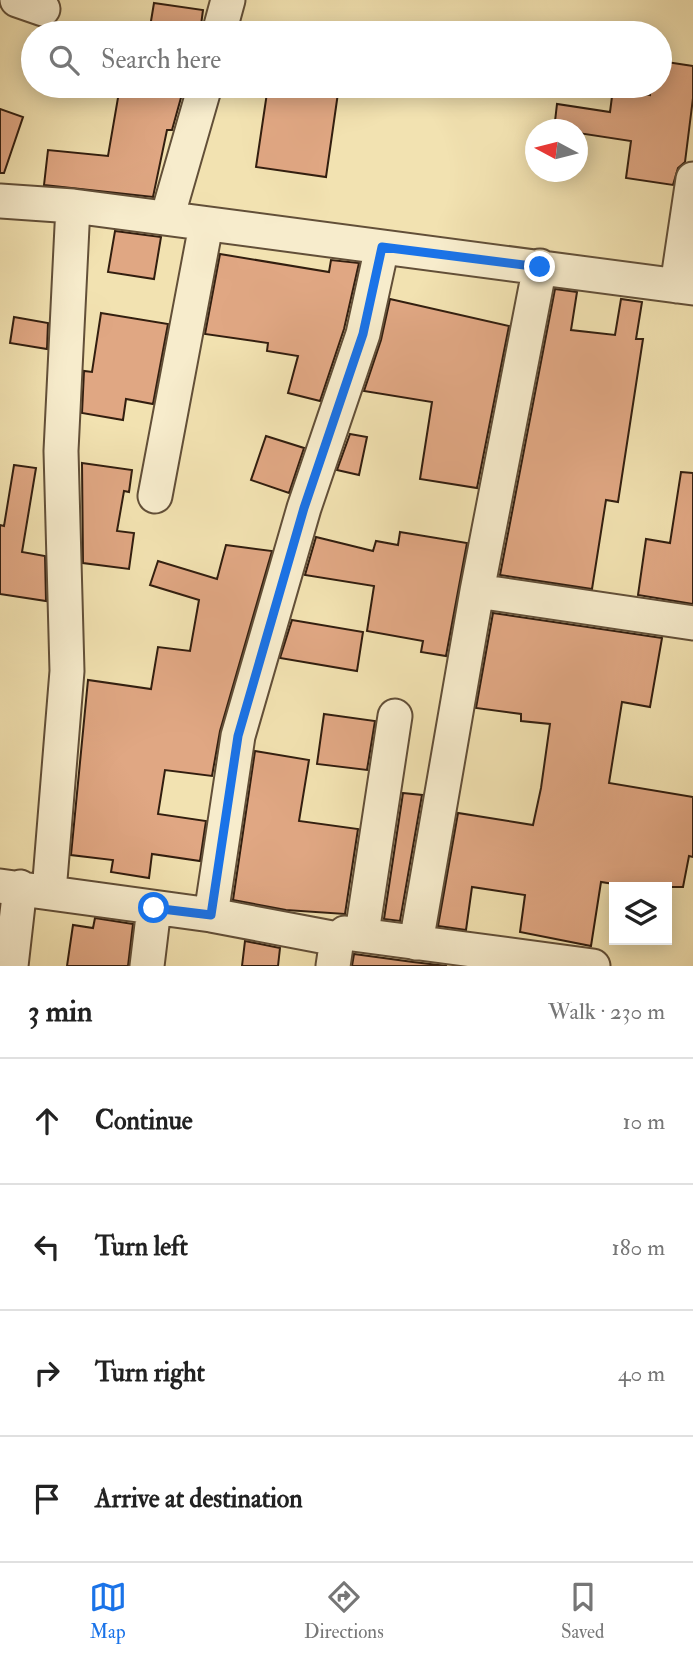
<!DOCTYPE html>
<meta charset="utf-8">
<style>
:root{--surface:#fff;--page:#f6f6f6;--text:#222;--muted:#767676;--line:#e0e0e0;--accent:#1a73e8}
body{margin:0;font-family:"IM FELL Double Pica",serif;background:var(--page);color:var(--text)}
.controls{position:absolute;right:21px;bottom:21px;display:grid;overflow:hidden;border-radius:0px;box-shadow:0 4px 18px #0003}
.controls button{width:63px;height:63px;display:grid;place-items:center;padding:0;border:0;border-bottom:2px solid var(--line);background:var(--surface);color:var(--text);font:35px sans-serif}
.compass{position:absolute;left:525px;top:119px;width:63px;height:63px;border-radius:50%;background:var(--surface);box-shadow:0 4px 18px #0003;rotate:277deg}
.stop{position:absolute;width:21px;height:21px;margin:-16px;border:5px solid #1a73e8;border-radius:50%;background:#fff}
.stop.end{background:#1a73e8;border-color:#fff;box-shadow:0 2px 7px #0008}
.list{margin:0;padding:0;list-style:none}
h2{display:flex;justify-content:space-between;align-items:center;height:91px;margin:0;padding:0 28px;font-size:30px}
h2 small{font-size:23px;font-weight:400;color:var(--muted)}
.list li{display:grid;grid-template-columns:46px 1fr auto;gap:21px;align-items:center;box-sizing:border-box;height:126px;padding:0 28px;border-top:2px solid var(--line)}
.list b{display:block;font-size:26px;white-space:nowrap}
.list em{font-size:23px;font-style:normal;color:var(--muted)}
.icon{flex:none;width:38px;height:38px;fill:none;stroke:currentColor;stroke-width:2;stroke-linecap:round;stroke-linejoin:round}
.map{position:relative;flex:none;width:693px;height:966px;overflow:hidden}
.search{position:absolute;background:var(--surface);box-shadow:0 4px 18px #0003;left:21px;right:21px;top:21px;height:77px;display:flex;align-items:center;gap:18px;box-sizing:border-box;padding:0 24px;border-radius:38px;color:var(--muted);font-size:26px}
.sheet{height:595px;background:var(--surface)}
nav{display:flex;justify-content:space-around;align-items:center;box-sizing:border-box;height:98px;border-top:2px solid var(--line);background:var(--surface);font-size:19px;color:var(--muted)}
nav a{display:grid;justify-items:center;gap:4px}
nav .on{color:var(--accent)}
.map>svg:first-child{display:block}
.building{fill:#e0a783;stroke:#321e0f;stroke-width:2}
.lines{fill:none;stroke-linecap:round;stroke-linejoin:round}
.minor-casing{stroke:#624f38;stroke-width:37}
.minor{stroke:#f7eccc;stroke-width:33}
.route{stroke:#1a73e8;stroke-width:9}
</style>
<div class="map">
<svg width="693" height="966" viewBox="0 0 693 966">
<rect width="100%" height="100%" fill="#f2e2b1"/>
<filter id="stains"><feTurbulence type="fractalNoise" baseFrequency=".00286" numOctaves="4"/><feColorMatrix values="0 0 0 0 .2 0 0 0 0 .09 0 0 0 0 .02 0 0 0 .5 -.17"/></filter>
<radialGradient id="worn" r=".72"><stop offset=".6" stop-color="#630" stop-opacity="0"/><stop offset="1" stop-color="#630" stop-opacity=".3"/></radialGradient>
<path class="building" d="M154,3L203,10L200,33H149Z
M660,61L693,66V98L685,162L678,168L673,185L626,178L631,141L578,133V130H554L557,104L610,112L613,89L650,95L651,86H660Z
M120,86L182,94L172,130H167L153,197L44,185L48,150L108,156Z
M268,86H339L326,177L256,167Z
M0,109L23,117L4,173H0Z
M115,231L161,237L154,279L108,272Z
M220,254L329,272L331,260L359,263L344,329L320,401L288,393L298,356L267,351L268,343L205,334Z
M555,289L577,292L571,330L615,335L621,299L642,302L636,339H643L618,502L606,500L592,589L500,575Z
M390,299L509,326L477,488L420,479L432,402L364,391L381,340Z
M101,313L168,324L153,404L126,399L123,420L82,413L84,371L92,372Z
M14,317L48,323L47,349L10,343Z
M350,434L367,437L359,475L337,470Z
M266,436L304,448L289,493L251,480Z
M82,463L132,470L129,492L124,491L117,531L134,533L129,569L83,563Z
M14,465L36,468L22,552L45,556L46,601L0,594V525L4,526Z
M681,472L693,473V604L638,595L646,539L670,543Z
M400,532L467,543L446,656L421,652L423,641L367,631L374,586L305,575L316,537L373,551L376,541L398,545Z
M226,545L272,551L220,731L212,776L165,770L158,814L206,821L200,861L152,854L149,878L111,872L113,860L71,855L88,680L151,689L158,647L190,651L199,600L150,585L158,561L217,579Z
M493,613L662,638L650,707L622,702L609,783L693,797V857L689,856L683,887H633L601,882L591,946L520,932L525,895L472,887L466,930L438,926L458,813L533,825L541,788L550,724L521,721V714L476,708Z
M292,620L363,632L357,671L280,658Z
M324,714L375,721L367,770L317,764Z
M255,751L309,760L299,821L358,829L345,914L286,910L233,900Z
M403,793L422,795L400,921L384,919Z
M95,918L133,924L128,966H67L73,925L93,928Z
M245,941L280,948L278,966H242Z
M354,954L413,962L447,966H352Z"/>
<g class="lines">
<defs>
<path id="minor" d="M17,0L43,9
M219,33L228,0
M0,201L73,206L693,288
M167,218L205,86
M677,286L693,179
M155,496L206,225
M477,591L693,623
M0,886L211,915L337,939
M49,892L67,671L61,451L73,206
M211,915L238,736L304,508L363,334L382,247
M362,933L395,716
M416,943L477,591L540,266
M11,966L20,887
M147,966L154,908
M333,966L337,939L345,933L593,966"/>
</defs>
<use href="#minor" class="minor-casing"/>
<use href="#minor" class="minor"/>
</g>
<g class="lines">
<path class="route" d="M154,908L211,915L238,736L304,508L363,334L382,247L540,267"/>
</g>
<rect width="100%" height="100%" filter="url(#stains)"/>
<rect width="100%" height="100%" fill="url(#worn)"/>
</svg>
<div class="controls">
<button><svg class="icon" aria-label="layers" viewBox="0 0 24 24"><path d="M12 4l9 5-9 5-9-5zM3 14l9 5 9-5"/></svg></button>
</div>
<svg class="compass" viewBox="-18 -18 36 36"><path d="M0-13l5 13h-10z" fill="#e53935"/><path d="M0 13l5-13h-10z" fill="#767676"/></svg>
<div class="stop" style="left:154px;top:908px"></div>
<div class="stop end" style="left:540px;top:267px"></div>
<div class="search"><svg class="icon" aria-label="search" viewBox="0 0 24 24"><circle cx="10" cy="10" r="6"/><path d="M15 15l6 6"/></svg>Search here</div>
</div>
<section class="sheet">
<h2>3 min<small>Walk · 230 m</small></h2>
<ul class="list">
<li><svg class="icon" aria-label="ahead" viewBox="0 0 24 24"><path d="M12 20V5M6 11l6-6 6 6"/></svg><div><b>Continue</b></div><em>10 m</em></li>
<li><svg class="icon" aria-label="left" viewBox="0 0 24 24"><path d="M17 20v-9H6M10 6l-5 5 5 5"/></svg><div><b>Turn left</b></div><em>180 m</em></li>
<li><svg class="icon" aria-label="right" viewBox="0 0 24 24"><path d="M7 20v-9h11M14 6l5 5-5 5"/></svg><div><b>Turn right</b></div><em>40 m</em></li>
<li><svg class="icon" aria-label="arrive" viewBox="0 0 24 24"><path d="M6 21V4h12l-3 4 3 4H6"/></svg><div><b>Arrive at destination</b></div></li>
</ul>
</section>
<nav>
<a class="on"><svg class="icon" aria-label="map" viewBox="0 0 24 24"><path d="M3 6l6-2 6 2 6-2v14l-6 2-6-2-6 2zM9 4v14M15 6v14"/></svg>Map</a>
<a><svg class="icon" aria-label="directions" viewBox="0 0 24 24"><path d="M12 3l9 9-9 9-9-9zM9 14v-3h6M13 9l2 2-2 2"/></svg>Directions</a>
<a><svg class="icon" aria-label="saved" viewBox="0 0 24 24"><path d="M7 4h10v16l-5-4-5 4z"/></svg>Saved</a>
</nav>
